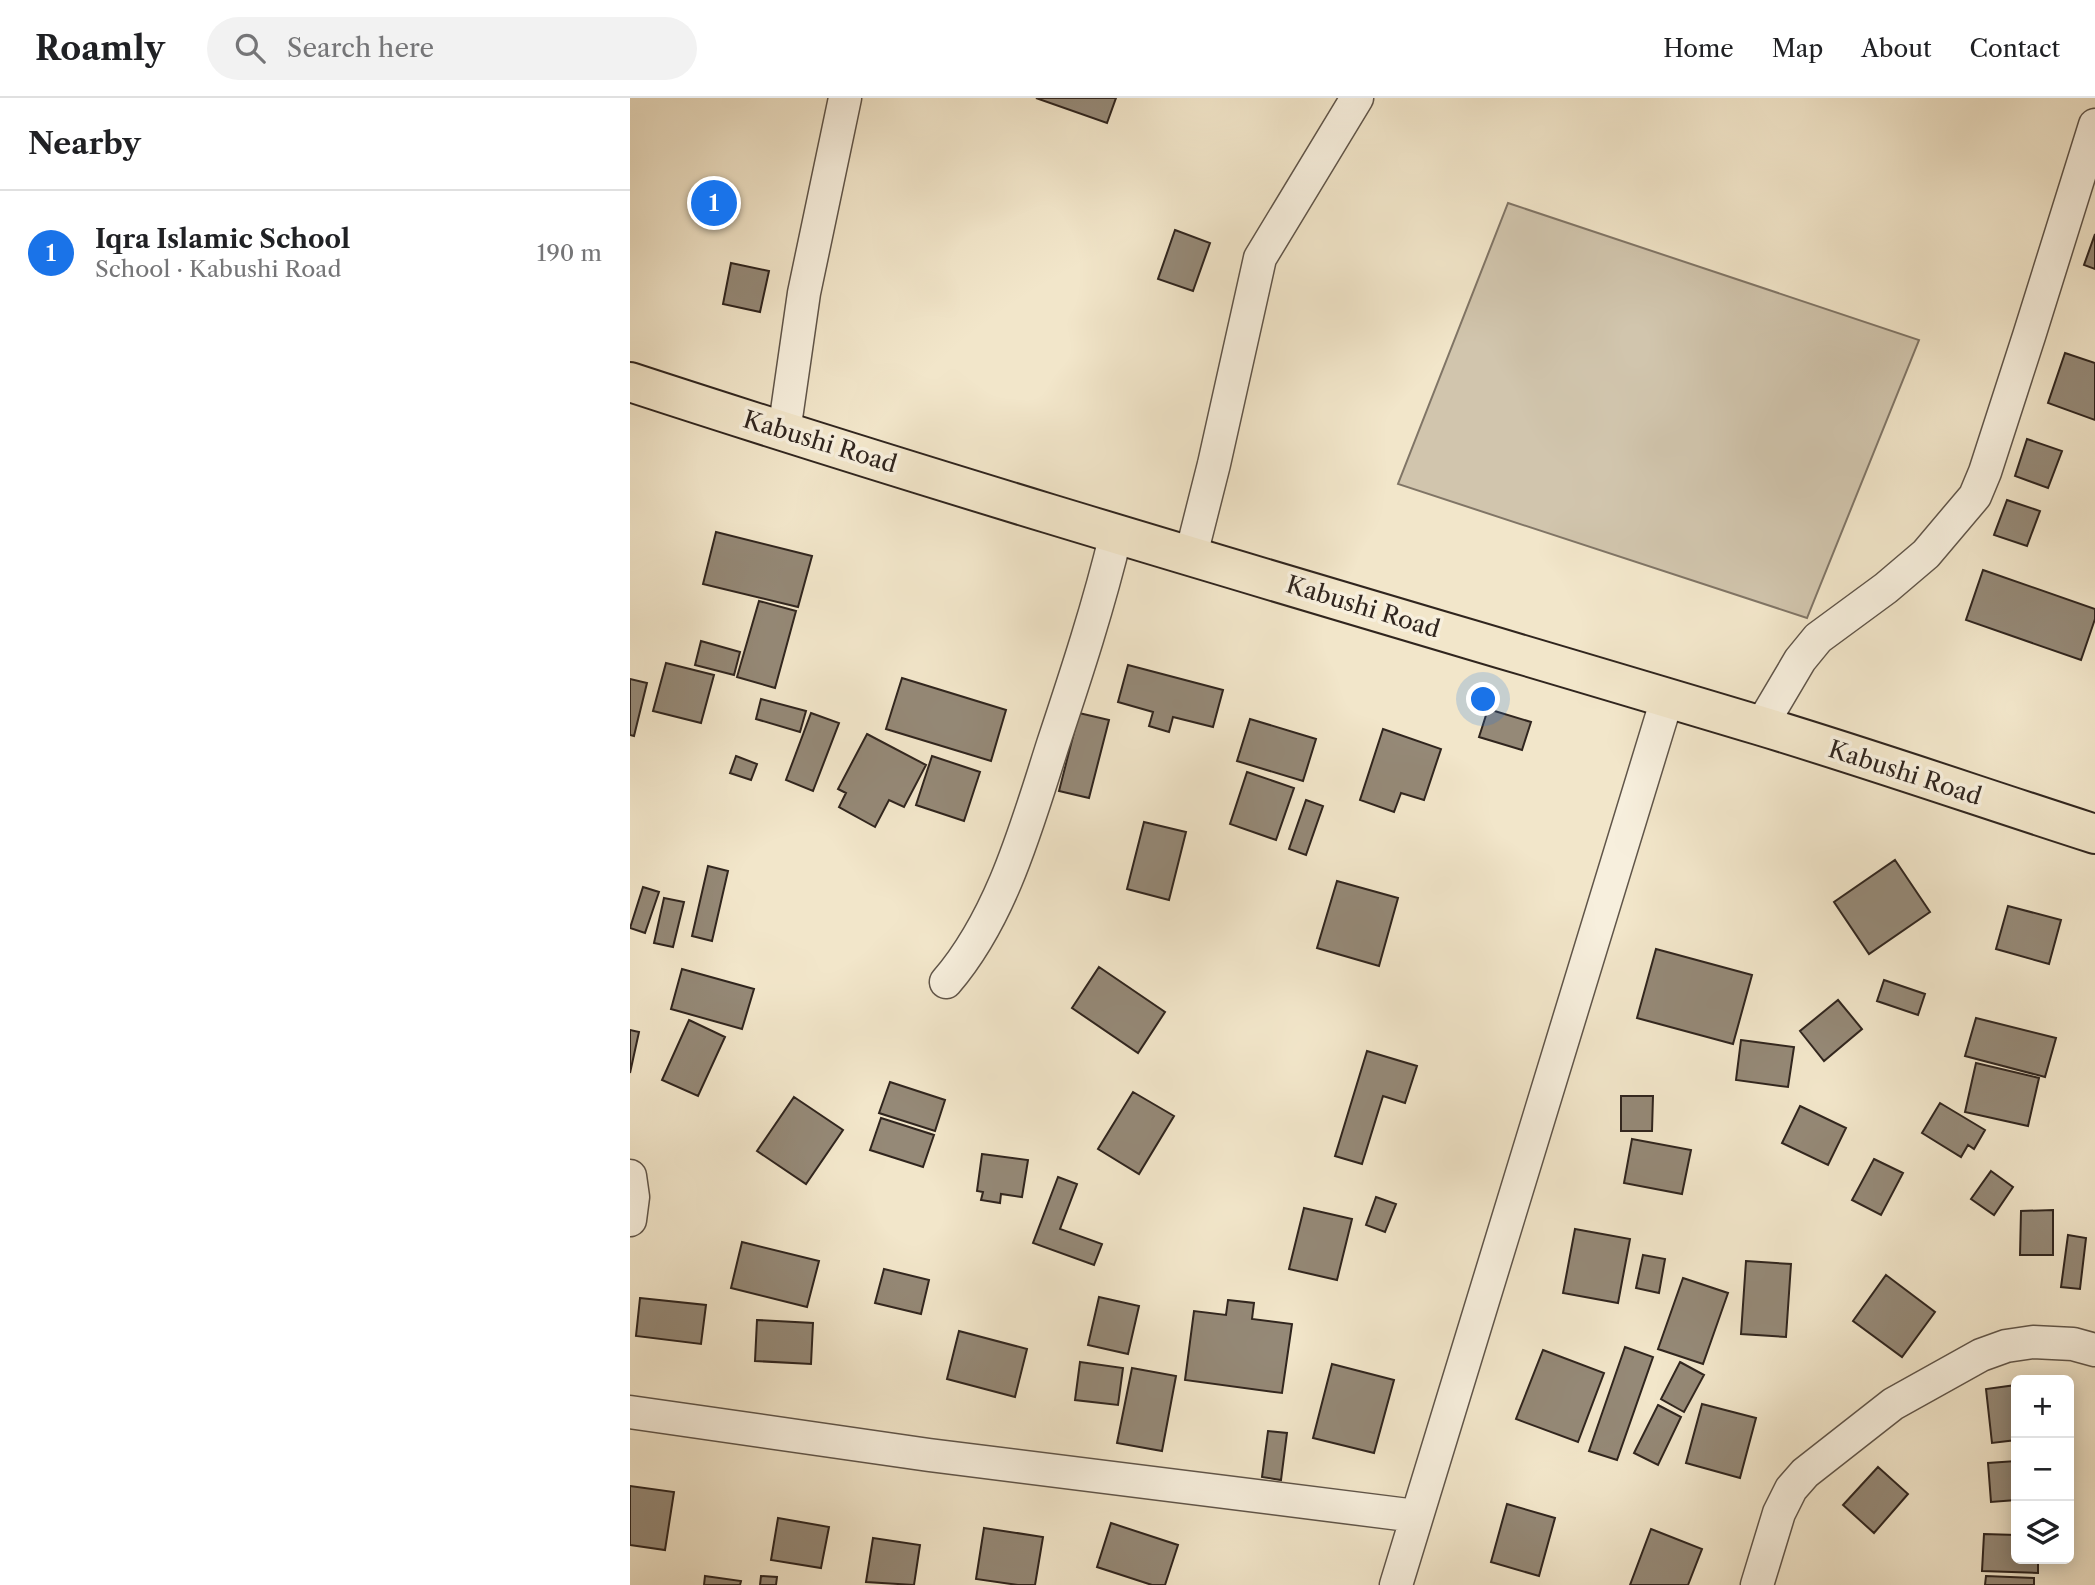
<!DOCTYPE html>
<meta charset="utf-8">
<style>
:root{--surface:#fff;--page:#f2f2f2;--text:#202124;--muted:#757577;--line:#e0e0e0;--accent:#1a73e8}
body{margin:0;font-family:"Libre Caslon Text",serif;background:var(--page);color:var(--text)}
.controls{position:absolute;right:21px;bottom:21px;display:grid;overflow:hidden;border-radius:10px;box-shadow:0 4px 18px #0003}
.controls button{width:63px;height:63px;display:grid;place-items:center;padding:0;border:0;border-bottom:2px solid var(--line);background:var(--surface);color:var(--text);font:35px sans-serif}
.you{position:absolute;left:854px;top:602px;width:24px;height:24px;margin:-18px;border:5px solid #fff;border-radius:50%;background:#1a73e8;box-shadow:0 0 0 10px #1a73e833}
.badge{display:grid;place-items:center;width:46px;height:46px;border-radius:50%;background:var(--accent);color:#fff;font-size:23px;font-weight:700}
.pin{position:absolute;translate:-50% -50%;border:4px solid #fff;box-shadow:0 2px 7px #0006}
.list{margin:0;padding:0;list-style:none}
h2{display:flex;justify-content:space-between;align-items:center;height:91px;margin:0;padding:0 28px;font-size:30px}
h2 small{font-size:23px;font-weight:400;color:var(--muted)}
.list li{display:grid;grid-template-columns:46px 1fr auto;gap:21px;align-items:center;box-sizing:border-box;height:126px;padding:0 28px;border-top:2px solid var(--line)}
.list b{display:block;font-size:26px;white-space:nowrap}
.list p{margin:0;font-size:23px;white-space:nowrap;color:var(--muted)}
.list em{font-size:23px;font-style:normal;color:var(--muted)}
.icon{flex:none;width:38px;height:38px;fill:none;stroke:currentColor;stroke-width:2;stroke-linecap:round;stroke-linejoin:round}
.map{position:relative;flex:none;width:1465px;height:1487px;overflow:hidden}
header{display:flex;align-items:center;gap:42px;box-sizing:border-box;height:98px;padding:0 35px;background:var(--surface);border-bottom:2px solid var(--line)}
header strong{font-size:33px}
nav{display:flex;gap:38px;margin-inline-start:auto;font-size:24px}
.search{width:490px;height:63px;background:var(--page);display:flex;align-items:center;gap:18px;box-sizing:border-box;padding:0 24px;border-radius:38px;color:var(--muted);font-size:26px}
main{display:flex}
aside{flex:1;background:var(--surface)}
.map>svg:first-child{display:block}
.green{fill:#d1c5ad;stroke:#807566;stroke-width:2}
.building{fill:#958977;stroke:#30251e;stroke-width:2}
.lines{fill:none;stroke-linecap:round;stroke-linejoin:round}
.minor-casing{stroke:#605549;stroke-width:35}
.major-casing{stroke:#30251e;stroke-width:42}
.minor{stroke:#f7efdd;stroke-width:32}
.major{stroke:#f2e6ca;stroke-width:38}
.labels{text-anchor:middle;stroke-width:7;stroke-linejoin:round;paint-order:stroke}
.street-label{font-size:24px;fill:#30251e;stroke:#f7efdd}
</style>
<header>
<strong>Roamly</strong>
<div class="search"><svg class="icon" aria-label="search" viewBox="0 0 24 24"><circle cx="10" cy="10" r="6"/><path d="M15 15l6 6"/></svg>Search here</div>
<nav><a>Home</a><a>Map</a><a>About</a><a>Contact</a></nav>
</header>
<main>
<aside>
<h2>Nearby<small></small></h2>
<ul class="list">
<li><span class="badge">1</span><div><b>Iqra Islamic School</b><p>School · Kabushi Road</p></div><em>190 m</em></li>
</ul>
</aside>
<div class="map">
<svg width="1465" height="1487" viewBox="0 0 1465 1487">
<rect width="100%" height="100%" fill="#f2e6ca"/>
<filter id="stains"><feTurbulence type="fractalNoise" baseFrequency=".00286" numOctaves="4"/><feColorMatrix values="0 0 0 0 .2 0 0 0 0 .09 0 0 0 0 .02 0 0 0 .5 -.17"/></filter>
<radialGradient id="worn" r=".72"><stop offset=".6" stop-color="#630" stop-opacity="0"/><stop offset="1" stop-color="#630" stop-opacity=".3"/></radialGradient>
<path class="green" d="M878,105L1289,242L1177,520L768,386Z"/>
<path class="building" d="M406,0H486L477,25Z
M545,132L580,145L563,193L528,181Z
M1465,136V171L1454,167Z
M101,165L139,173L130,214L93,206Z
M1435,255L1465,265V322L1418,305Z
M1397,341L1432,353L1418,390L1385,378Z
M1377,402L1410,413L1397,448L1364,437Z
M86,434L182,458L168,509L73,486Z
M1353,472L1465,511V521L1451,562L1336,522Z
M129,503L166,513L145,590L107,579Z
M71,543L110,554L104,577L65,567Z
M36,565L84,577L71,625L23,613Z
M498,567L593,592L583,629L543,619L539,634L519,628L523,614L488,604Z
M272,580L376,612L361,663L256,631Z
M0,581L17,585L4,638L0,637Z
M131,601L176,613L170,634L126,621Z
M858,611L901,624L892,652L849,639Z
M181,615L209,625L183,693L156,682Z
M449,615L479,622L459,700L429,693Z
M620,621L686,641L673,683L607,663Z
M753,631L811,651L794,702L771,695L764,714L730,702Z
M237,636L296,667L274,709L259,702L245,729L209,709L216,695L208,691Z
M106,658L127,666L121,682L100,675Z
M302,658L350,674L334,723L286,707Z
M617,674L664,690L646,742L600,726Z
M676,702L693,708L676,757L659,751Z
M514,724L556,734L539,802L497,791Z
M1265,762L1300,814L1239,856L1204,804Z
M78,768L98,773L82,843L62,838Z
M707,783L768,800L749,868L687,850Z
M13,789L29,794L15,835L0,830Z
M34,800L54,804L43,849L24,845Z
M1378,808L1431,822L1419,866L1366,851Z
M1026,851L1122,877L1103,946L1007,920Z
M469,869L535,914L508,955L442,910Z
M52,871L124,891L112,931L41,911Z
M1254,882L1295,896L1288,917L1247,903Z
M1208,902L1232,931L1194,963L1170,933Z
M1346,920L1426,940L1415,979L1335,958Z
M59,922L95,939L68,998L32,982Z
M0,932L9,934L0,975Z
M1111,942L1164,949L1158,989L1106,982Z
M737,953L787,968L775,1005L753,998L732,1066L705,1058Z
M1346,965L1409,980L1398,1028L1335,1014Z
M260,984L315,1002L305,1033L249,1015Z
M503,994L544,1018L509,1076L468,1051Z
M991,998H1023L1022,1033H991Z
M164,999L213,1032L176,1086L127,1053Z
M1310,1005L1355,1032L1344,1051L1338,1047L1331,1059L1292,1035Z
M1170,1008L1216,1030L1198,1067L1152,1045Z
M251,1020L304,1037L293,1069L240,1052Z
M1002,1041L1061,1052L1052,1096L994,1085Z
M352,1056L398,1062L392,1099L371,1096L370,1105L351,1102L353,1094L347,1093Z
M1244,1061L1273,1075L1251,1117L1222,1102Z
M1361,1073L1383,1089L1364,1117L1341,1101Z
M428,1079L447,1086L430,1131L472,1146L464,1167L403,1145Z
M746,1099L766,1106L755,1134L736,1127Z
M674,1110L722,1121L707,1182L659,1171Z
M1423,1112V1157H1390L1391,1113Z
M945,1131L1000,1141L988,1205L933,1195Z
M1438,1137L1456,1140L1450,1191L1431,1189Z
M112,1144L189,1163L177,1209L101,1190Z
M1013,1157L1035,1161L1029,1195L1006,1190Z
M1116,1163L1161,1166L1156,1239L1111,1236Z
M254,1171L299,1182L291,1216L245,1205Z
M1256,1177L1305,1214L1272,1259L1223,1223Z
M1053,1180L1098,1195L1073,1266L1028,1251Z
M469,1199L509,1208L498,1256L458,1247Z
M10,1200L76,1207L71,1246L6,1238Z
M598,1202L624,1205L622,1221L662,1226L652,1295L555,1282L564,1213L596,1217Z
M127,1222L183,1225L181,1266L125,1263Z
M329,1233L397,1251L385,1299L317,1281Z
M995,1249L1023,1259L987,1362L959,1353Z
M913,1252L974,1275L948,1344L886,1321Z
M450,1264L493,1270L488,1307L445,1302Z
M1050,1264L1074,1277L1054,1314L1031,1301Z
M702,1266L764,1282L744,1355L683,1340Z
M502,1270L546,1278L532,1353L487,1345Z
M1386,1287V1342L1362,1345L1356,1291Z
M1072,1306L1126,1320L1110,1380L1056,1365Z
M1028,1307L1051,1319L1028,1367L1004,1355Z
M638,1333L657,1335L651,1382L632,1379Z
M1386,1363V1402L1361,1404L1358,1365Z
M1248,1369L1278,1396L1244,1435L1213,1407Z
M0,1388L44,1394L35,1452L0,1447Z
M877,1406L925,1420L909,1478L861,1464Z
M148,1420L199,1429L191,1470L141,1462Z
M481,1425L548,1447L535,1487H522L467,1469Z
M354,1430L413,1439L405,1487H388L346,1481Z
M1021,1431L1072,1451L1058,1487H1000Z
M1354,1436L1386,1437V1461H1408V1475L1352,1473Z
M243,1440L290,1447L284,1487L236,1484Z
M75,1478L111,1483L110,1487H74Z
M131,1478L147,1479L146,1487H130Z
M1356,1478L1404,1480V1487H1355Z"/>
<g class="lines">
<defs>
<path id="minor" d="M154,334L174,195L215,0
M561,457L584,366L630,160L727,0
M1131,628L1170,562L1188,540L1256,490L1296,456L1345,398L1355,374L1399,238L1465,27
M316,884C372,819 397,727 423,646C446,577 469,507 486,436
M0,1078L3,1099L0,1122
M0,1314L299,1357L786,1418
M766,1487L1037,601
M1127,1487L1149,1415L1161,1391L1175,1375L1263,1306L1351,1257L1376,1248L1403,1244L1443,1246L1465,1252"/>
<path id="major" d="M0,284C373,406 751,514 1128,627C1241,661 1353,700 1465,736"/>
</defs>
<use href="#minor" class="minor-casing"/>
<use href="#major" class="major-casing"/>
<use href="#minor" class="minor"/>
<use href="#major" class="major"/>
</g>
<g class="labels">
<g class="street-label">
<text transform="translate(190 344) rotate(17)" y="8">Kabushi Road</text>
<text transform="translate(733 509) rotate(17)" y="8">Kabushi Road</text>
<text transform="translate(1275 675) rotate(18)" y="8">Kabushi Road</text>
</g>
</g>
<rect width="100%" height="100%" filter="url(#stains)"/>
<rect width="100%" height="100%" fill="url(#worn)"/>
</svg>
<div class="controls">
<button>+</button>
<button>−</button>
<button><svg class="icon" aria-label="layers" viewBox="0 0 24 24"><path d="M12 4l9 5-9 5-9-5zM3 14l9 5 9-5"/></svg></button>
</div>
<div class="you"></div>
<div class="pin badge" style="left:84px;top:105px">1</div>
</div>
</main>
